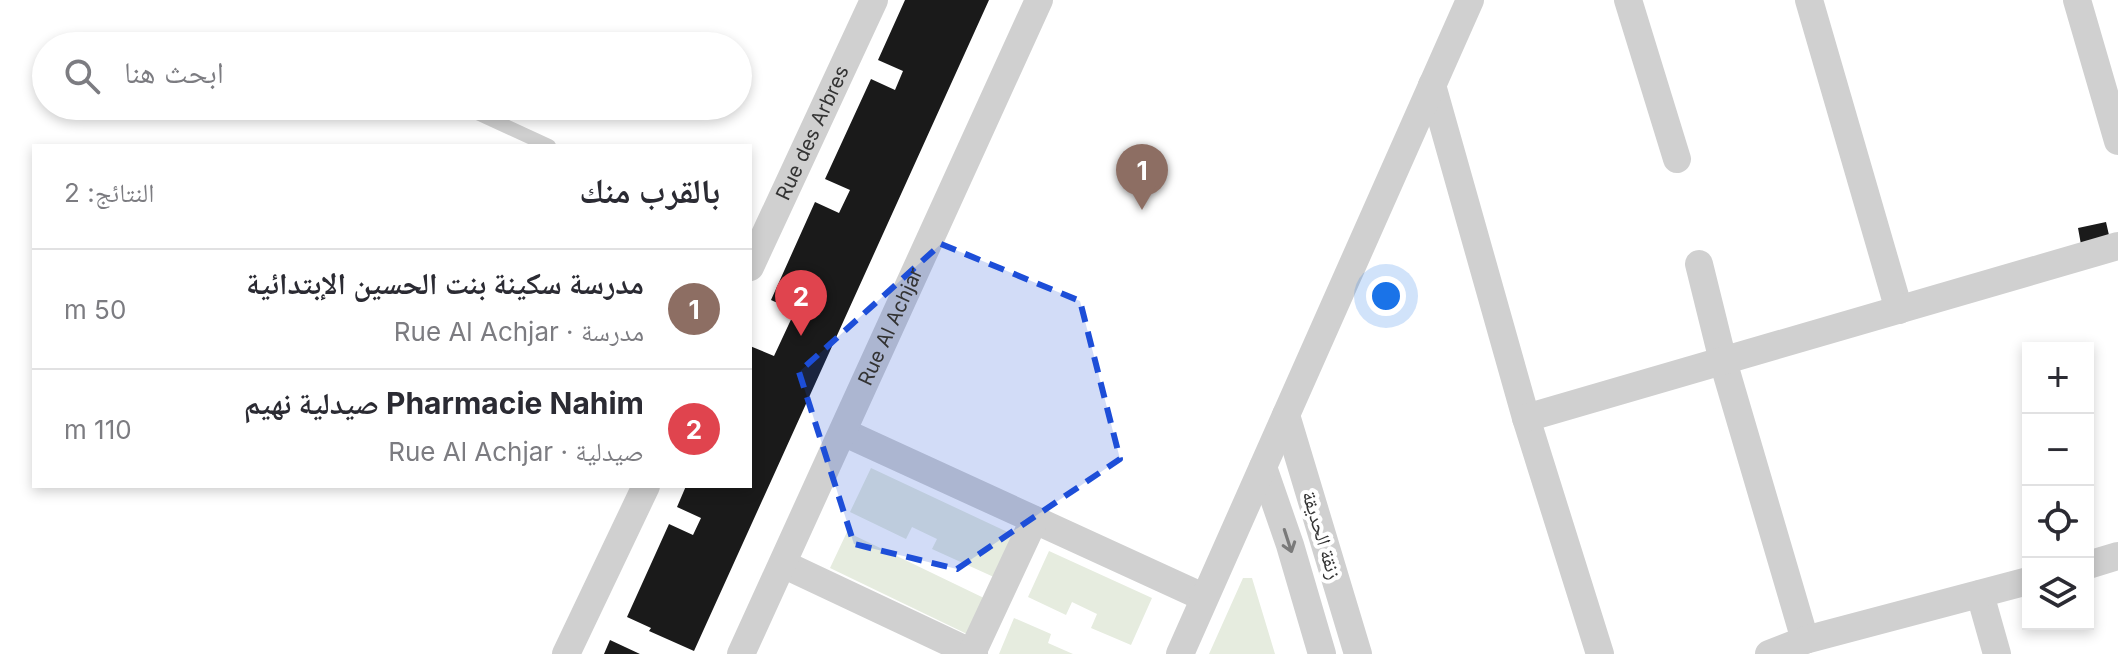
<!DOCTYPE html>
<html lang="ar">
<meta charset="utf-8">
<style>
:root{--surface:#fff;--page:#f7f7f7;--text:#2b2b33;--muted:#7c7c81;--line:#e1e1e2;--accent:#0b8043}
body{margin:0;font-family:Inter,"Noto Naskh Arabic",sans-serif;background:var(--page);color:var(--text);direction:rtl}
.controls{position:absolute;right:24px;bottom:24px;display:grid;overflow:hidden;border-radius:0px;box-shadow:0 4px 12px #0003}
.controls button{width:72px;height:72px;display:grid;place-items:center;padding:0;border:0;border-bottom:2px solid var(--line);background:var(--surface);color:var(--text);font:40px sans-serif}
.you{position:absolute;left:1386px;top:296px;width:28px;height:28px;margin:-20px;border:6px solid #fff;border-radius:50%;background:#1a73e8;box-shadow:0 0 0 12px #1a73e833}
.badge{display:grid;place-items:center;width:52px;height:52px;border-radius:50%;background:var(--accent);color:#fff;font-size:26px;font-weight:700}
.pin{position:absolute;translate:-50% -66px;filter:drop-shadow(0 2px 4px #0008)}
.pin::after{content:'';position:absolute;top:42px;width:28px;height:24px;background:inherit;clip-path:polygon(0 0,100% 0,50% 100%)}
.list{margin:0;padding:0;list-style:none}
h2{display:flex;justify-content:space-between;align-items:center;height:104px;margin:0;padding:0 32px;font-size:34px}
h2 small{font-size:26px;font-weight:400;color:var(--muted)}
.list li{display:grid;grid-template-columns:52px 1fr auto;gap:24px;align-items:center;box-sizing:border-box;height:120px;padding:0 32px;border-top:2px solid var(--line)}
.list b{display:block;font-size:30px;white-space:nowrap}
.list p{margin:0;font-size:26px;white-space:nowrap;color:var(--muted)}
.list em{font-size:26px;font-style:normal;color:var(--muted)}
.icon{flex:none;width:44px;height:44px;fill:none;stroke:currentColor;stroke-width:2;stroke-linecap:round;stroke-linejoin:round}
.map{position:relative;flex:none;width:2118px;height:654px;overflow:hidden;direction:ltr}
.search{position:absolute;background:var(--surface);box-shadow:0 4px 12px #0003;left:32px;top:32px;width:720px;height:88px;display:flex;align-items:center;gap:20px;box-sizing:border-box;padding:0 28px;border-radius:44px;color:var(--muted);font-size:30px}
.panel{position:absolute;background:var(--surface);box-shadow:0 4px 12px #0003;left:32px;top:144px;width:720px;height:344px;border-radius:0px;direction:rtl}
.map>svg:first-child{display:block}
.green{fill:#e6ecdf}
.building{fill:#1a1a1a}
.lines{fill:none;stroke-linecap:round;stroke-linejoin:round}
.lane{stroke:#d0d0d0;stroke-width:14}
.street{stroke:#d0d0d0;stroke-width:28}
.oneway{stroke:#7a7a7a}
.marked{fill:#1d4ed8;fill-opacity:0.2;stroke:#1d4ed8;stroke-width:6;stroke-dasharray:16 10;stroke-linejoin:round}
.labels{text-anchor:middle;stroke-width:8;stroke-linejoin:round;paint-order:stroke}
.street-label{font-size:20px;fill:#333;stroke:#fff}
</style>
<div class="map">
<svg width="2118" height="654" viewBox="0 0 2118 654">
<rect width="100%" height="100%" fill="#fff"/>
<path class="green" d="M871,468L1016,536L996,578L932,549L937,539L912,527L906,539L850,512Z
M847,532L986,599L969,635L830,568Z
M1049,551L1152,598L1131,645L1091,628L1097,614L1072,602L1066,615L1028,597Z
M1243,578H1252L1275,654H1209Z
M1014,618L1051,634L1048,643L1073,654H999Z"/>
<path class="building" d="M905,0H989L694,651L649,631L651,628L627,617L669,524L693,535L701,518L677,507L686,486H750V346L774,356L795,311L771,300L815,202L839,213L850,190L825,179L871,79L895,90L903,71L878,60Z
M2106,222L2111,244L2082,250L2078,228Z
M610,640L640,654H604Z"/>
<g class="lines">
<path class="lane" d="M462,106L549,146"/>
<g class="street">
<path d="M1628,0L1677,159"/>
<path d="M1809,0L1899,310"/>
<path d="M2077,0L2118,141"/>
<path d="M1432,85L1526,418L1600,654"/>
<path d="M1699,264L1723,361L1805,640"/>
<path id="s1" d="M750,267L874,0"/>
<path d="M1286,415L1358,654"/>
<path d="M1526,418L2118,246"/>
<path d="M843,432L1203,597"/>
<path d="M1263,467L1290,545L1322,654"/>
<path d="M783,564L974,654"/>
<path d="M2088,565L2118,556"/>
<path d="M1980,594L1997,654"/>
<path d="M972,653L1034,520"/>
<path d="M566,654L646,486"/>
<path id="s2" d="M741,654L1039,0"/>
<path d="M1180,654L1470,0"/>
<path d="M1769,654L1805,640L2028,581"/>
</g>
</g>
<defs><path id="oneway-shaft" d="M-6 0H5M1.5-3L5.5 0L1.5 3" fill="none" stroke-width="1.6" stroke-linecap="round" stroke-linejoin="round" transform="scale(2)"/></defs>
<use class="oneway" href="#oneway-shaft" transform="translate(1288 541) rotate(72)"/>
<path class="marked" d="M941,244L1080,301L1120,459L957,569L854,544L799,372Z"/>
<g class="labels">
<g class="street-label">
<text dy="7" stroke="none"><textPath href="#s1" startOffset="148">Rue des Arbres</textPath></text>
<text dy="7" stroke="none"><textPath href="#s2" startOffset="360">Rue Al Achjar</textPath></text>
<text transform="translate(1322 535) rotate(73)" y="7">زنقة الحديقة</text>
</g>
</g>
</svg>
<div class="controls">
<button>+</button>
<button>−</button>
<button><svg class="icon" aria-label="locate" viewBox="0 0 24 24"><circle cx="12" cy="12" r="6"/><path d="M12 2v4M12 18v4M2 12h4M18 12h4"/></svg></button>
<button><svg class="icon" aria-label="layers" viewBox="0 0 24 24"><path d="M12 4l9 5-9 5-9-5zM3 14l9 5 9-5"/></svg></button>
</div>
<div class="you"></div>
<div class="pin badge" style="left:1142px;top:210px;background:#8d6e63">1</div>
<div class="pin badge" style="left:801px;top:336px;background:#e0444e">2</div>
<div class="search"><svg class="icon" aria-label="search" viewBox="0 0 24 24"><circle cx="10" cy="10" r="6"/><path d="M15 15l6 6"/></svg>ابحث هنا</div>
<section class="panel">
<h2>بالقرب منك<small>النتائج: 2</small></h2>
<ul class="list">
<li><span class="badge" style="background:#8d6e63">1</span><div><b>مدرسة سكينة بنت الحسين الإبتدائية</b><p>مدرسة · Rue Al Achjar</p></div><em>50 m</em></li>
<li><span class="badge" style="background:#e0444e">2</span><div><b>Pharmacie Nahim صيدلية نهيم</b><p>صيدلية · Rue Al Achjar</p></div><em>110 m</em></li>
</ul>
</section>
</div>
